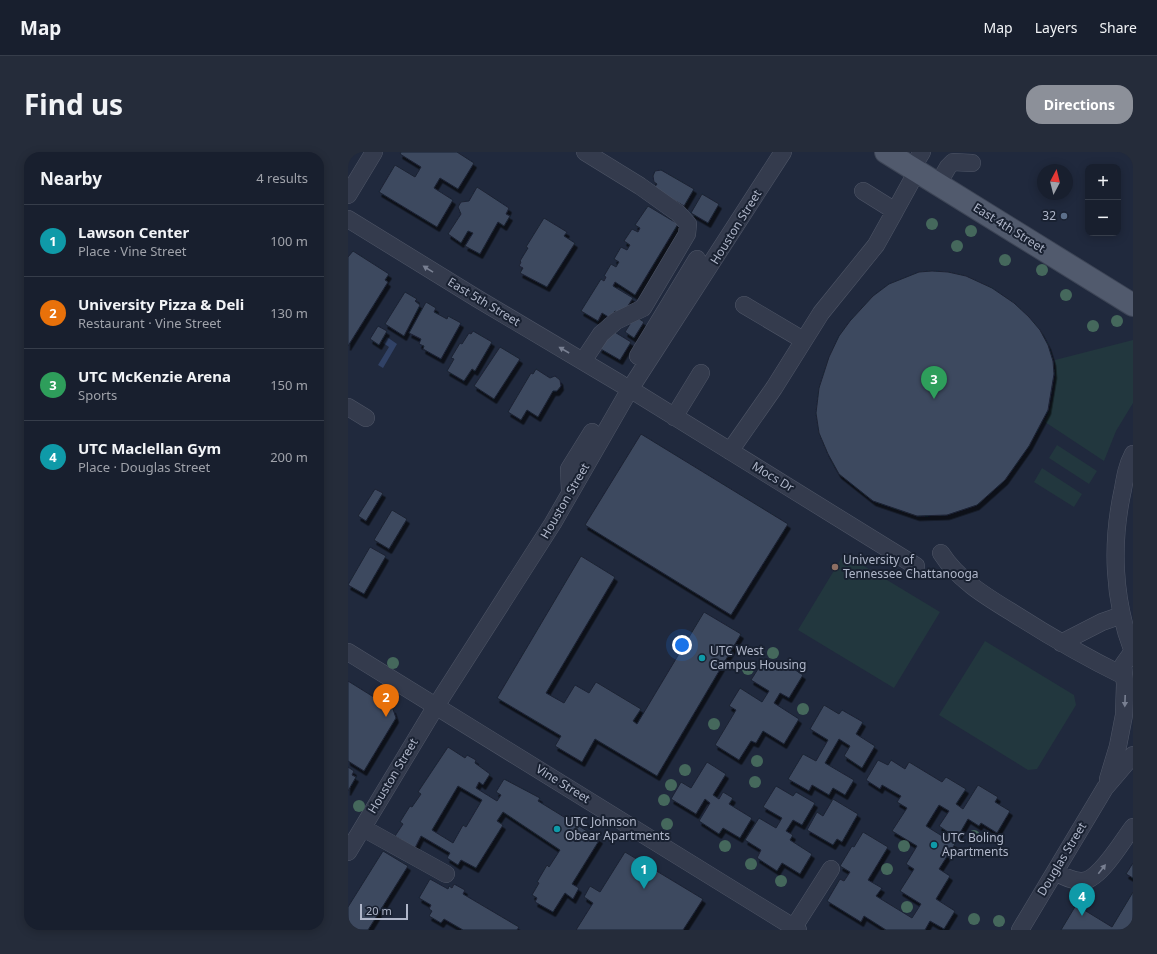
<!DOCTYPE html>
<meta charset="utf-8">
<style>
:root{--surface:#181f2e;--page:#252c3a;--text:#f1f3f6;--muted:#9fa2aa;--line:#363d4a;--accent:#8c9099}
body{margin:0;font-family:"Noto Sans",sans-serif;background:var(--page);color:var(--text)}
.controls{position:absolute;right:12px;top:12px;display:grid;overflow:hidden;border-radius:8px;box-shadow:0 2px 10px #0003}
.controls button{width:36px;height:36px;display:grid;place-items:center;padding:0;border:0;border-bottom:1px solid var(--line);background:var(--surface);color:var(--text);font:20px sans-serif}
.compass{position:absolute;left:689px;top:12px;width:36px;height:36px;border-radius:50%;background:var(--surface);box-shadow:0 2px 10px #0003;rotate:7deg}
.scale{position:absolute;left:12px;bottom:10px;width:48px;box-sizing:border-box;padding-left:4px;border:2px solid #afb6c9;border-top:0;font-size:11px;line-height:14px;white-space:nowrap;color:#afb6c9;-webkit-text-stroke:3px #192131;paint-order:stroke}
.you{position:absolute;left:334px;top:493px;width:14px;height:14px;margin:-10px;border:3px solid #fff;border-radius:50%;background:#1a73e8;box-shadow:0 0 0 6px #1a73e833}
.badge{display:grid;place-items:center;width:26px;height:26px;border-radius:50%;background:var(--accent);color:#fff;font-size:13px;font-weight:700}
.pin{position:absolute;translate:-50% -33px;filter:drop-shadow(0 1px 2px #0008)}
.pin::after{content:'';position:absolute;top:21px;width:14px;height:12px;background:inherit;clip-path:polygon(0 0,100% 0,50% 100%)}
.list{margin:0;padding:0;list-style:none}
h2{display:flex;justify-content:space-between;align-items:center;height:52px;margin:0;padding:0 16px;font-size:17px}
h2 small{font-size:13px;font-weight:400;color:var(--muted)}
.list li{display:grid;grid-template-columns:26px 1fr auto;gap:12px;align-items:center;box-sizing:border-box;height:72px;padding:0 16px;border-top:1px solid var(--line)}
.list b{display:block;font-size:15px;white-space:nowrap}
.list p{margin:0;font-size:13px;white-space:nowrap;color:var(--muted)}
.list em{font-size:13px;font-style:normal;color:var(--muted)}
.map{position:relative;flex:none;width:785px;height:778px;overflow:hidden;border-radius:16px}
header{display:flex;align-items:center;gap:24px;box-sizing:border-box;height:56px;padding:0 20px;background:var(--surface);border-bottom:1px solid var(--line)}
header strong{font-size:19px}
nav{display:flex;gap:22px;margin-inline-start:auto;font-size:14px}
.intro{display:flex;align-items:center;justify-content:space-between;box-sizing:border-box;height:96px;padding:0 24px}
h1{margin:0;font-size:28px}
.button{padding:10px 18px;border-radius:16px;background:var(--accent);color:#fff;font-size:14px;font-weight:700}
main{display:flex;gap:24px;padding:0 24px}
aside{flex:1;background:var(--surface);border-radius:16px;box-shadow:0 2px 10px #0003}
.map>svg:first-child{display:block}
.green{fill:#22373e}
.water{fill:#314266}
.building{fill:#3e485f;stroke:#1b2333;fill-rule:evenodd;filter:url(#shadow)}
.lines{fill:none;stroke-linecap:round;stroke-linejoin:round}
.minor-casing{stroke:#4f5667;stroke-width:18}
.major-casing{stroke:#3d4556;stroke-width:24}
.minor{stroke:#343b4d;stroke-width:17}
.major{stroke:#515a6d;stroke-width:22}
.tree{fill:#45685c}
.oneway{fill:#787f91}
.service-dot{fill:#5c6f8a;stroke:#192131;stroke-width:1.5}
.education-dot{fill:#8d6e63;stroke:#192131;stroke-width:1.5}
.culture-dot{fill:#0f9aa8;stroke:#192131;stroke-width:1.5}
.labels{text-anchor:middle;stroke-width:4;stroke-linejoin:round;paint-order:stroke}
.poi-label{font-size:12px;fill:#afb6c9;stroke:#192131;text-anchor:start}
.street-label{font-size:12px;fill:#afb6c9;stroke:#192131}
</style>
<header>
<strong>Map</strong>
<nav><a>Map</a><a>Layers</a><a>Share</a></nav>
</header>
<div class="intro"><h1>Find us</h1><a class="button">Directions</a></div>
<main>
<aside>
<h2>Nearby<small>4 results</small></h2>
<ul class="list">
<li><span class="badge" style="background:#0f9aa8">1</span><div><b>Lawson Center</b><p>Place · Vine Street</p></div><em>100 m</em></li>
<li><span class="badge" style="background:#e8710a">2</span><div><b>University Pizza &amp; Deli</b><p>Restaurant · Vine Street</p></div><em>130 m</em></li>
<li><span class="badge" style="background:#2e9e5b">3</span><div><b>UTC McKenzie Arena</b><p>Sports</p></div><em>150 m</em></li>
<li><span class="badge" style="background:#0f9aa8">4</span><div><b>UTC Maclellan Gym</b><p>Place · Douglas Street</p></div><em>200 m</em></li>
</ul>
</aside>
<div class="map">
<svg width="785" height="778" viewBox="0 0 785 778">
<defs>
<filter id="shadow"><feDropShadow dx="2.5" dy="4.5" stdDeviation="0" flood-color="#0009"/></filter>
</defs>
<rect width="100%" height="100%" fill="#20293d"/>
<path class="green" d="M785,188V251L768,279L756,309L697,270C706,251 709,229 707,208Z
M709,293L749,319L741,332L701,306Z
M694,316L734,342L726,355L686,330Z
M496,402L592,460L546,536L450,478Z
M637,489L726,543L728,553L689,617L680,618L591,563Z"/>
<path class="water" d="M39,185L49,192L35,216L30,213L41,195L35,191Z"/>
<path class="building" d="M53,0H109L126,11L110,37L92,26L86,36L105,48L89,75L31,40L47,13L67,25L73,15L52,2Z
M313,18L346,37L336,54L306,36L309,32L306,30L305,24L307,19Z
M129,35L161,56L158,62L162,64L156,74L150,70L132,102L117,94L125,81L120,79L113,91L100,82L113,62L110,55L113,50L121,49Z
M354,42L371,52L360,71L343,61Z
M300,54L330,72L287,143L267,130L265,134L285,146L274,163L267,159L262,166L254,161L250,169L233,159L253,127L256,129L258,125L256,124L263,112L268,115L271,110L266,107L273,95L279,98L282,93L276,89L284,77L290,80L292,76L287,73Z
M196,66L219,80L216,84L227,91L199,135L172,121L175,116L171,114L173,110L172,109L180,96L178,95Z
M5,99L41,122L37,128L40,130L0,194V105Z
M584,119L600,120L618,124L644,136L666,151L681,165L692,178L700,193L705,209L706,222L700,258L681,294L657,328L629,353L599,363L569,364L525,349L491,322L480,302L471,281L468,261L471,236L481,205L491,184L502,169L525,144L541,132L571,120Z
M57,140L69,147L67,149L72,153L56,184L37,172Z
M78,150L88,156L86,160L99,167L100,164L113,171L93,207L75,197L76,194L71,192L73,187L61,181Z
M287,164L296,170L286,186L277,180Z
M30,174L39,179L31,193L22,187Z
M125,179L144,190L127,219L124,217L116,229L99,219L106,207L103,206L112,191L114,192L121,181L123,182Z
M265,179L283,190L272,208L251,196Z
M152,195L172,207L146,247L126,234Z
M188,217L202,226L207,224L212,228L213,234L209,239H205L190,265L179,258L173,268L160,260L183,221L185,222Z
M293,282L440,372L383,463L237,373Z
M27,337L35,341L18,369L10,364Z
M44,358L59,367L41,397L26,388Z
M22,395L38,404L16,442L0,433Z
M233,404L267,425L198,541L216,551L227,533L241,541L248,530L293,557L285,569L289,572L356,460L393,482L309,624L247,587L234,610L207,594L213,584L149,546Z
M417,506L432,515L435,510L455,523L441,546L432,541L426,551L451,567L436,592L415,579L408,591L403,589L391,608L367,593L388,558L381,554L392,536L414,550L421,539L403,528Z
M0,529L45,557L48,566L16,619L0,609Z
M476,553L491,562L494,558L515,570L508,582L527,594L514,616L496,604L502,594L491,587L477,611L506,628L497,643L485,636L481,643L464,633L461,639L440,627L455,602L468,609L480,588L462,577Z
M100,595L117,606L119,603L128,608L127,611L142,622L135,633L131,630L128,636L149,649L153,643L148,640L156,627L192,646L190,649L252,687L224,732L231,736L225,747L217,741L205,760L187,750L189,746L184,743L191,731L189,730L199,713L201,715L212,698L155,660L149,669L155,673L128,716L113,708L110,713L99,706L102,701L73,684L67,696L47,684L55,672L52,670L62,654L64,655L73,642L70,640ZM110,634L134,648L118,675L115,673L105,691L84,678Z
M530,608L540,613L543,608L557,617L561,610L594,630L598,625L618,637L608,652L615,657L630,633L650,645L647,650L662,659L649,681L633,671L631,674L620,667L609,686L591,674L601,659L591,653L578,674L607,692L591,717L602,724L588,747L607,759L596,777L582,769L577,778H538L516,764L513,770L479,749L492,727L496,729L502,720L492,714L504,694L506,695L515,680L540,695L520,728L534,736L528,744L564,766L573,752L552,739L566,717L558,712L569,694L544,679L559,656L549,650L553,644L534,633L532,637L518,628Z
M359,610L378,622L365,643L371,647L375,640L385,646L381,652L404,666L392,686L375,676L371,682L351,669L362,651L357,647L348,662L323,647L333,630L343,636Z
M0,615L6,619L4,623L8,625L0,639Z
M428,634L445,644L448,640L467,651L454,673L445,668L438,679L445,683L442,688L464,702L452,722L434,711L429,719L409,706L413,698L397,688L411,666L428,676L434,666L415,655Z
M485,647L510,662L494,690L489,687L485,693L459,678L469,660L475,664Z
M35,699L60,714L20,778H0V755Z
M277,700L355,747L335,778H228L245,751L236,745L242,734L252,740Z
M785,711V726L778,722Z
M82,727L100,737L101,734L104,736L106,732L117,738L115,742L171,775L169,778H115L96,767L93,771L81,764L84,759L81,757L83,753L71,746Z
M785,740V778H713L728,753L764,775Z"/>
<g class="lines">
<defs>
<path id="minor" d="M564,16L574,0
M590,32L600,15L605,10L624,11
M515,39L547,59L569,19
M0,43L26,0
M0,67L130,147L273,232
M396,153L455,188
M290,204L349,107
M235,209L253,182L268,169L295,156L339,82L340,72L330,61L292,34L237,0
M282,237L568,414
M0,255L18,266
M326,265L353,221
M382,299L426,236L473,161L528,93L547,59
M785,302C779,313 777,325 775,337C763,391 765,448 785,500
M222,339L221,317L244,280
M593,401C610,428 639,445 665,461C701,484 737,505 776,524
M713,491L754,470L774,463
M0,500L450,778
M760,627L770,594L776,563L777,532L775,513L785,499
M15,676L98,722
M0,700L88,554L205,371L282,237L435,0
M707,720C715,724 724,729 733,729C751,730 774,689 785,675
M444,778L483,717
M672,778L757,636L785,603"/>
<path id="major" d="M538,0L785,153"/>
</defs>
<use href="#minor" class="minor-casing"/>
<use href="#major" class="major-casing"/>
<use href="#minor" class="minor"/>
<use href="#major" class="major"/>
</g>
<g class="tree">
<circle cx="584" cy="72" r="6"/>
<circle cx="623" cy="79" r="6"/>
<circle cx="609" cy="94" r="6"/>
<circle cx="657" cy="108" r="6"/>
<circle cx="694" cy="118" r="6"/>
<circle cx="718" cy="143" r="6"/>
<circle cx="769" cy="169" r="6"/>
<circle cx="745" cy="174" r="6"/>
<circle cx="425" cy="501" r="6"/>
<circle cx="45" cy="511" r="6"/>
<circle cx="400" cy="517" r="6"/>
<circle cx="455" cy="557" r="6"/>
<circle cx="366" cy="572" r="6"/>
<circle cx="409" cy="609" r="6"/>
<circle cx="337" cy="618" r="6"/>
<circle cx="407" cy="630" r="6"/>
<circle cx="323" cy="633" r="6"/>
<circle cx="316" cy="648" r="6"/>
<circle cx="11" cy="654" r="6"/>
<circle cx="319" cy="672" r="6"/>
<circle cx="626" cy="684" r="6"/>
<circle cx="377" cy="694" r="6"/>
<circle cx="556" cy="694" r="6"/>
<circle cx="403" cy="712" r="6"/>
<circle cx="539" cy="717" r="6"/>
<circle cx="433" cy="729" r="6"/>
<circle cx="559" cy="755" r="6"/>
<circle cx="626" cy="767" r="6"/>
<circle cx="651" cy="769" r="6"/>
</g>
<defs><path id="oneway-solid" d="M-6-.8H1V-3.2L6.5 0L1 3.2V.8H-6Z"/></defs>
<g class="oneway">
<use href="#oneway-solid" transform="translate(80 117) rotate(-148)"/>
<use href="#oneway-solid" transform="translate(216 198) rotate(-150)"/>
<use href="#oneway-solid" transform="translate(777 549) rotate(92)"/>
<use href="#oneway-solid" transform="translate(754 717) rotate(-52)"/>
</g>
<circle class="service-dot" cx="716" cy="64" r="4"/>
<circle class="education-dot" cx="487" cy="415" r="4"/>
<g class="culture-dot">
<circle cx="354" cy="506" r="4"/>
<circle cx="209" cy="677" r="4"/>
<circle cx="586" cy="693" r="4"/>
</g>
<g class="labels">
<g class="poi-label">
<text x="708" y="68" text-anchor="end">32</text>
<text x="495" y="412">University of<tspan x="495" dy="14">Tennessee Chattanooga</tspan></text>
<text x="362" y="503">UTC West<tspan x="362" dy="14">Campus Housing</tspan></text>
<text x="217" y="674">UTC Johnson<tspan x="217" dy="14">Obear Apartments</tspan></text>
<text x="594" y="690">UTC Boling<tspan x="594" dy="14">Apartments</tspan></text>
</g>
<g class="street-label">
<text transform="translate(388 75) rotate(-58)" y="4">Houston Street</text>
<text transform="translate(661 76) rotate(32)" y="4">East 4th Street</text>
<text transform="translate(136 150) rotate(31)" y="4">East 5th Street</text>
<text transform="translate(425 325) rotate(31)" y="4">Mocs Dr</text>
<text transform="translate(217 349) rotate(-60)" y="4">Houston Street</text>
<text transform="translate(45 624) rotate(-59)" y="4">Houston Street</text>
<text transform="translate(215 632) rotate(32)" y="4">Vine Street</text>
<text transform="translate(714 707) rotate(-59)" y="4">Douglas Street</text>
</g>
</g>
</svg>
<div class="controls">
<button>+</button>
<button>−</button>
</div>
<svg class="compass" viewBox="-18 -18 36 36"><path d="M0-13l5 13h-10z" fill="#e53935"/><path d="M0 13l5-13h-10z" fill="#9fa2aa"/></svg>
<div class="scale">20 m</div>
<div class="you"></div>
<div class="pin badge" style="left:296px;top:737px;background:#0f9aa8">1</div>
<div class="pin badge" style="left:38px;top:565px;background:#e8710a">2</div>
<div class="pin badge" style="left:586px;top:247px;background:#2e9e5b">3</div>
<div class="pin badge" style="left:734px;top:764px;background:#0f9aa8">4</div>
</div>
</main>
